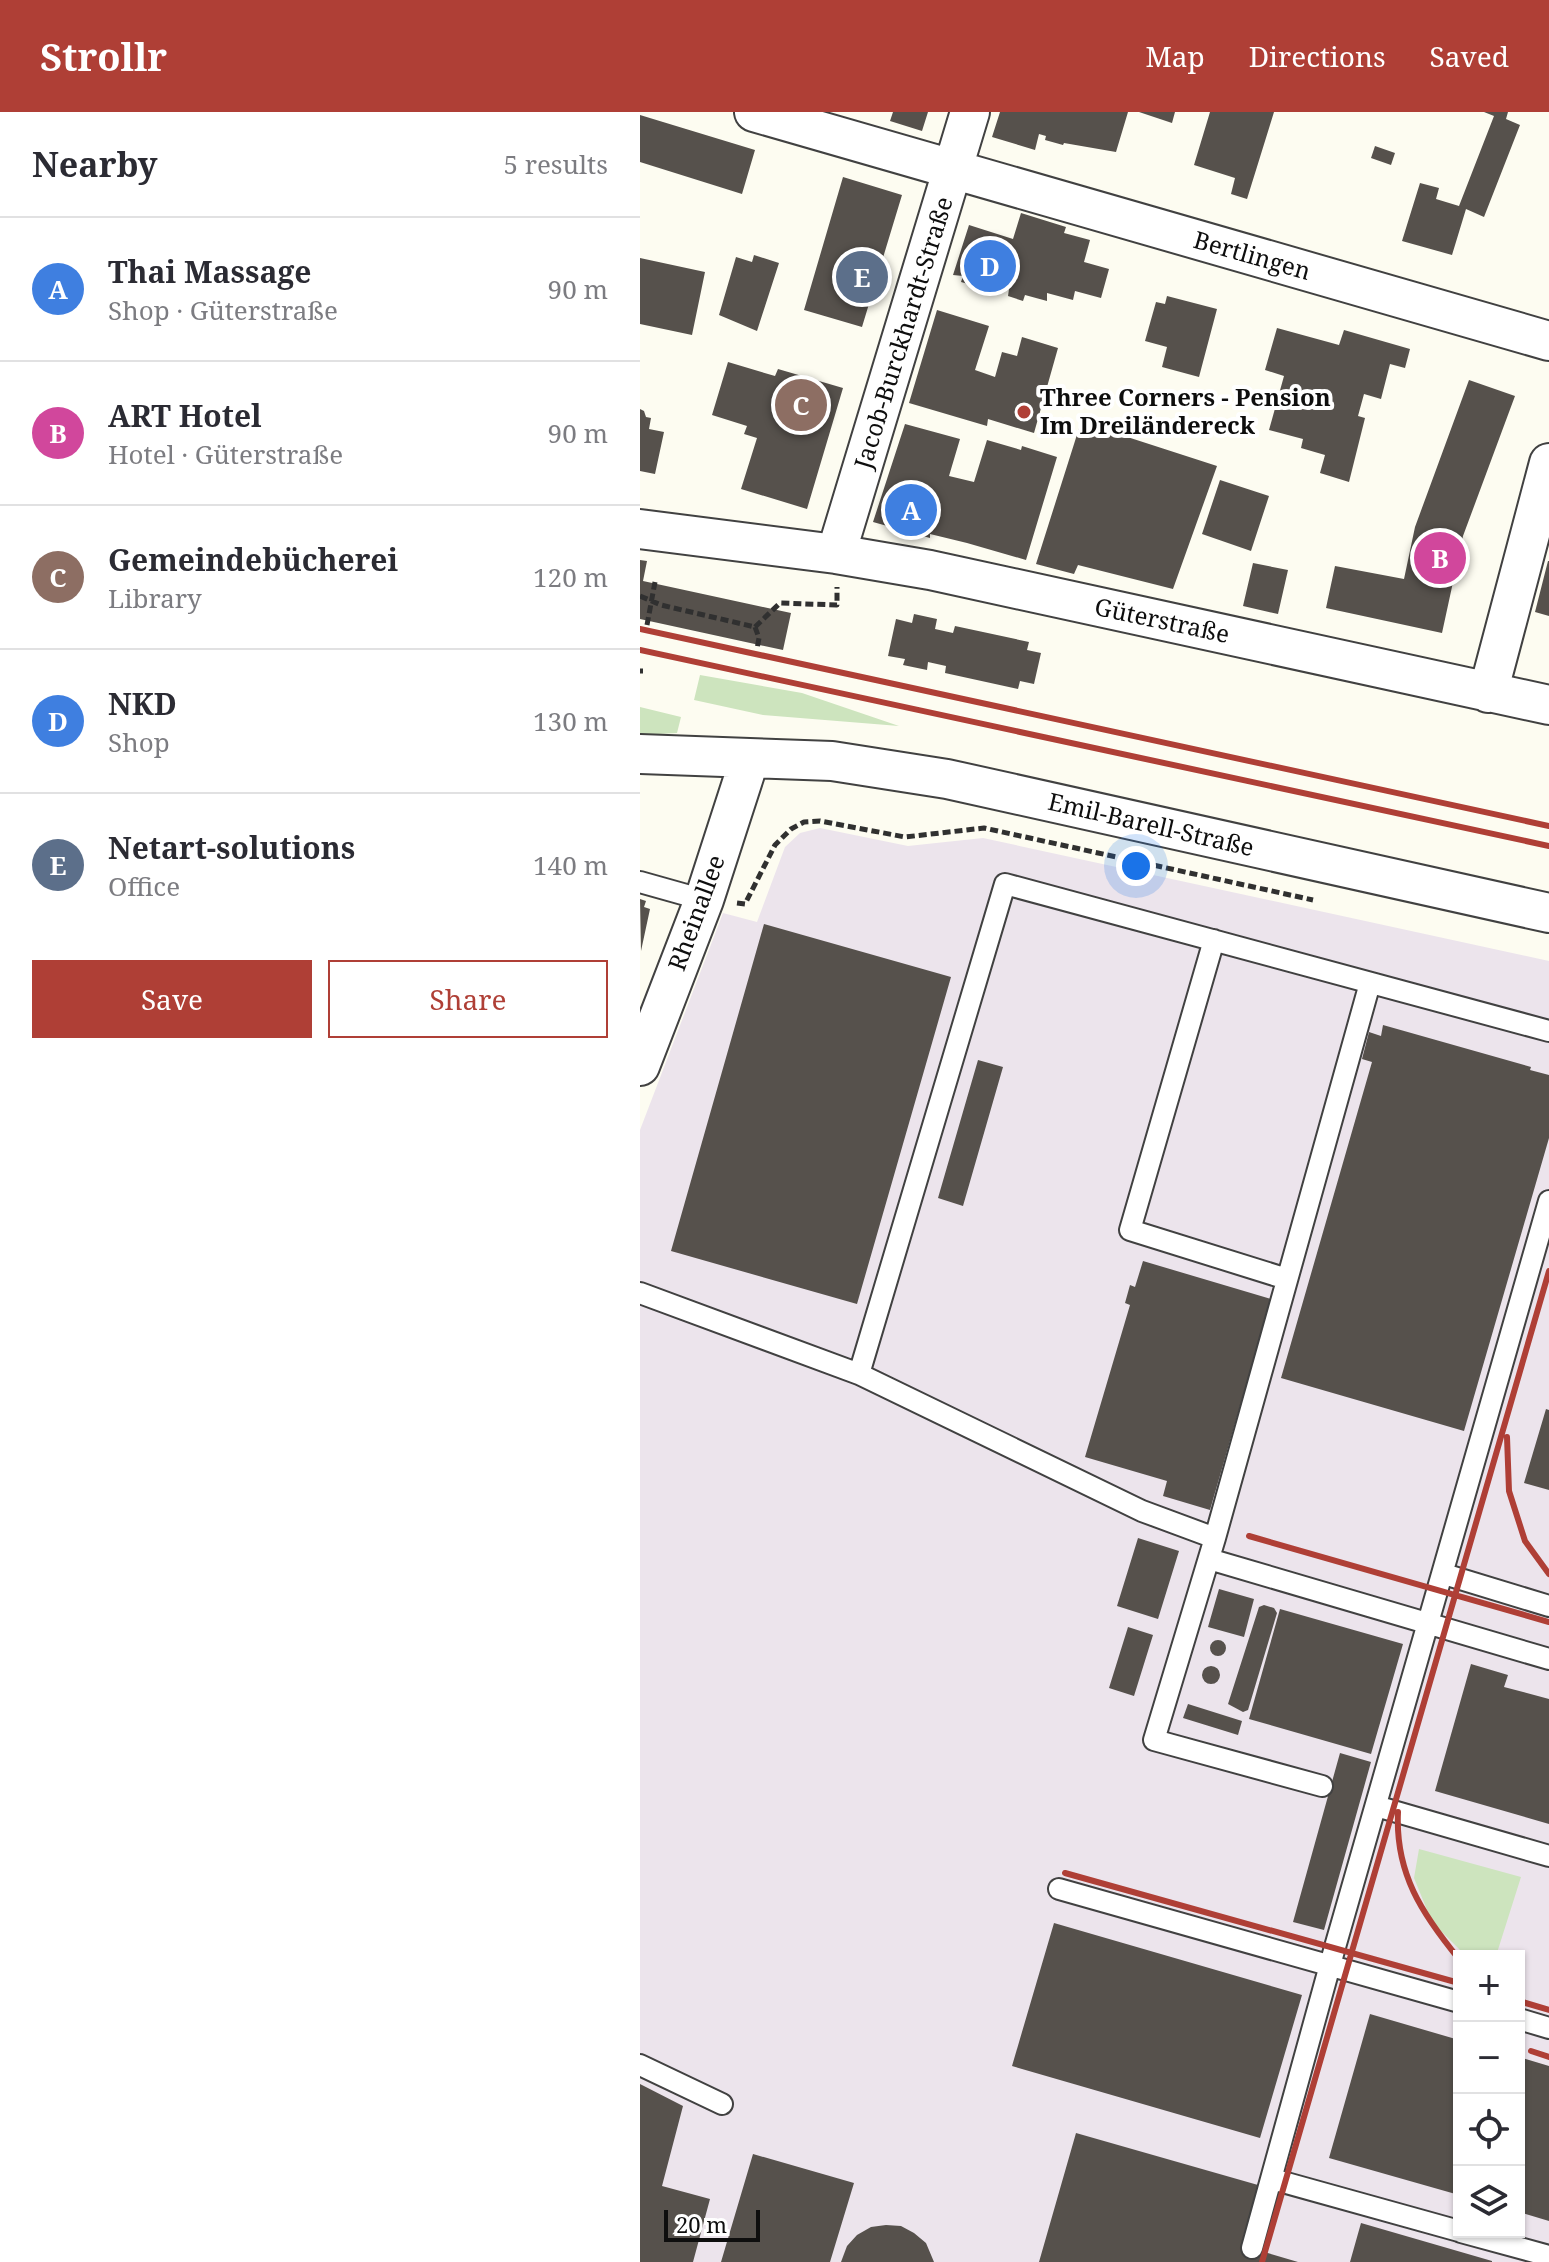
<!DOCTYPE html>
<meta charset="utf-8">
<style>
:root{--surface:#fff;--page:#f7f7f7;--text:#2b2b33;--muted:#7c7c81;--line:#e1e1e2;--accent:#af3f36}
body{margin:0;font-family:"Noto Serif",serif;background:var(--page);color:var(--text)}
.controls{position:absolute;right:24px;bottom:24px;display:grid;overflow:hidden;border-radius:0px;box-shadow:0 2px 6px #0004}
.controls button{width:72px;height:72px;display:grid;place-items:center;padding:0;border:0;border-bottom:2px solid var(--line);background:var(--surface);color:var(--text);font:40px sans-serif}
.scale{position:absolute;left:24px;bottom:20px;width:96px;box-sizing:border-box;padding-left:8px;border:4px solid #0e0e0e;border-top:0;font-size:22px;line-height:28px;white-space:nowrap;color:#0e0e0e;-webkit-text-stroke:6px #fff;paint-order:stroke}
.you{position:absolute;left:496px;top:754px;width:28px;height:28px;margin:-20px;border:6px solid #fff;border-radius:50%;background:#1a73e8;box-shadow:0 0 0 12px #1a73e833}
.badge{display:grid;place-items:center;width:52px;height:52px;border-radius:50%;background:var(--accent);color:#fff;font-size:26px;font-weight:700}
.pin{position:absolute;translate:-50% -50%;border:4px solid #fff;box-shadow:0 2px 8px #0006}
.list{margin:0;padding:0;list-style:none}
h2{display:flex;justify-content:space-between;align-items:center;height:104px;margin:0;padding:0 32px;font-size:34px}
h2 small{font-size:26px;font-weight:400;color:var(--muted)}
.list li{display:grid;grid-template-columns:52px 1fr auto;gap:24px;align-items:center;box-sizing:border-box;height:144px;padding:0 32px;border-top:2px solid var(--line)}
.list b{display:block;font-size:30px;white-space:nowrap}
.list p{margin:0;font-size:26px;white-space:nowrap;color:var(--muted)}
.list em{font-size:26px;font-style:normal;color:var(--muted)}
.actions{display:flex;gap:16px;padding:24px 32px}
.actions a{flex:1;padding:18px 0;border:2px solid var(--accent);border-radius:0px;text-align:center;font-size:28px;color:var(--accent)}
.actions .main{background:var(--accent);color:#fff}
.icon{flex:none;width:44px;height:44px;fill:none;stroke:currentColor;stroke-width:2;stroke-linecap:round;stroke-linejoin:round}
.map{position:relative;flex:none;width:909px;height:2150px;overflow:hidden}
header{display:flex;align-items:center;gap:48px;box-sizing:border-box;height:112px;padding:0 40px;background:var(--accent);color:#fff}
header strong{font-size:38px}
nav{display:flex;gap:44px;margin-inline-start:auto;font-size:28px}
main{display:flex}
aside{flex:1;background:var(--surface)}
.map>svg:first-child{display:block}
.industrial{fill:#ece4ec;fill-rule:evenodd}
.green{fill:#cde4be}
.building{fill:#56514c}
.lines{fill:none;stroke-linecap:round;stroke-linejoin:round}
.service-casing{stroke:#414141;stroke-width:24}
.minor-casing{stroke:#414141;stroke-width:42}
.path{stroke:#303030;stroke-width:5;stroke-dasharray:8 4;stroke-linecap:butt}
.service{stroke:#fff;stroke-width:20}
.minor{stroke:#fff;stroke-width:38}
.rail{stroke:#af3f36;stroke-width:6}
.poi-dot{fill:#af3f36;stroke:#fff;stroke-width:3}
.labels{text-anchor:middle;stroke-width:8;stroke-linejoin:round;paint-order:stroke}
.street-label{font-size:24px;fill:#0e0e0e;stroke:#fff}
.poi-label{font-size:24px;font-weight:bold;fill:#0e0e0e;stroke:#fff;text-anchor:start}
</style>
<header>
<strong>Strollr</strong>
<nav><a>Map</a><a>Directions</a><a>Saved</a></nav>
</header>
<main>
<aside>
<h2>Nearby<small>5 results</small></h2>
<ul class="list">
<li><span class="badge" style="background:#3f7fe0">A</span><div><b>Thai Massage</b><p>Shop · Güterstraße</p></div><em>90 m</em></li>
<li><span class="badge" style="background:#d1479c">B</span><div><b>ART Hotel</b><p>Hotel · Güterstraße</p></div><em>90 m</em></li>
<li><span class="badge" style="background:#8d6e63">C</span><div><b>Gemeindebücherei</b><p>Library</p></div><em>120 m</em></li>
<li><span class="badge" style="background:#3f7fe0">D</span><div><b>NKD</b><p>Shop</p></div><em>130 m</em></li>
<li><span class="badge" style="background:#5c6f8a">E</span><div><b>Netart-solutions</b><p>Office</p></div><em>140 m</em></li>
</ul>
<div class="actions"><a class="main">Save</a><a>Share</a></div>
</aside>
<div class="map">
<svg width="909" height="2150" viewBox="0 0 909 2150">
<rect width="100%" height="100%" fill="#fdfcf1"/>
<path class="industrial" d="M180,716L268,734L343,726L909,849V2150H0V1018L83,801L117,810L145,735L160,721ZM819,1844H879V2120H819Z"/>
<path class="green" d="M60,563L162,581L259,614L123,603L54,588Z
M0,595L41,605L37,621L0,623Z
M779,1737L881,1765L856,1844H826L792,1810L774,1766Z"/>
<path class="building" d="M253,0H288L282,19L250,9Z
M360,0H488L476,40L424,31L423,33L405,28L406,24L399,22L395,38L352,25Z
M499,0H535L532,11Z
M570,0H634L607,87L591,82L595,66L554,53Z
M844,0H868L866,7L880,13L844,105L826,97L812,143L762,129L780,71L799,76L796,87L819,94L854,4Z
M0,3L115,38L102,82L0,50Z
M735,34L755,41L751,53L731,46Z
M203,65L262,83L222,215L164,198Z
M381,101L426,115L424,121L450,128L444,150L469,157L461,186L435,179L433,188L407,181V189L385,183L383,189L368,184L369,177L362,176L361,181L321,170L323,164L313,163L329,113L373,127Z
M114,143L139,151L117,219L79,203L96,145L112,150Z
M0,146L65,160L52,223L0,212Z
M527,184L577,197L559,265L522,255L527,235L505,229L516,190L525,192Z
M297,198L349,214L335,258L355,265L362,240L377,244L382,225L418,236L394,321L348,307L347,314L269,291Z
M637,216L699,233L704,218L770,237L765,256L750,252L741,287L724,282L718,304L725,306L709,370L680,361L685,343L661,336L663,327L629,318L644,264L625,258Z
M88,250L135,264L138,257L203,276L167,397L101,377L117,326L104,322L107,314L72,303Z
M829,268L875,284L823,424L802,521L686,496L695,454L764,467L775,415Z
M0,297L4,299L6,305L11,306L9,317L24,320L15,362L0,359Z
M441,310L577,354L533,477L438,453L434,462L396,452Z
M265,312L320,327L309,364L334,370L347,328L381,338L382,334L417,345L386,448L327,431L290,422V426L233,410Z
M580,368L629,384L611,439L562,422Z
M0,448L7,449L3,469L151,501L143,538L0,507Z
M908,449H909V504L895,500Z
M613,451L648,458L638,502L603,494Z
M274,502L297,507L295,517L313,521L315,514L389,530L387,538L401,541L394,572L380,569L378,577L305,561L306,554L288,550L287,558L263,553L265,547L248,544L256,507L272,511Z
M0,787L6,789L4,795L10,797L1,839Z
M124,812L311,865L217,1192L31,1139Z
M743,913L891,955L890,958L909,963V1026L824,1319L641,1266L732,950L722,947L729,920L741,924Z
M338,948L363,955L323,1094L298,1086Z
M503,1149L631,1187L570,1398L523,1384L527,1369L445,1345L490,1193L485,1191L490,1173L495,1175Z
M906,1297L909,1298V1378L884,1371Z
M498,1426L539,1439L518,1507L477,1494Z
M579,1477L614,1487L604,1525L568,1515Z
M624,1493L634,1496L637,1501L608,1598L603,1600L588,1592L619,1495Z
M640,1497L763,1532L731,1642L609,1607Z
M488,1515L513,1523L494,1584L469,1576Z
M570 1536a8 8 0 1 1 16 0a8 8 0 1 1-16 0Z
M831,1552L868,1563L864,1575L909,1587V1712L795,1679Z
M562 1563a9 9 0 1 1 18 0a9 9 0 1 1-18 0Z
M548,1592L602,1609L598,1623L543,1606Z
M700,1641L731,1650L684,1818L653,1810Z
M414,1811L662,1883L620,2026L372,1954Z
M730,1902L819,1928V2083L689,2046Z
M879,1945L909,1954V2109L879,2100Z
M0,1972L43,1994L22,2074L70,2087L53,2150H0Z
M436,2021L618,2073L601,2133L658,2150H399Z
M113,2042L214,2071L190,2150H81Z
M721,2111L852,2149V2150H710Z
M246,2113L261,2114L274,2121L286,2131L294,2150H201L207,2134L217,2123L231,2115Z"/>
<g class="lines">
<defs>
<path id="service" d="M0,770L64,788
M574,828L490,1118L647,1167
M0,1181L219,1262L502,1399L575,1426
M219,1262L365,772L909,919
M569,1447L909,1547
M804,1462L909,1494
M682,1674L514,1628L575,1426L730,871
M736,1694L909,1744
M419,1777L819,1890
M879,1907L909,1916
M0,1953L82,1992
M632,2067L819,2119
M821,2120L909,2144
M612,2136L695,1835L909,1089"/>
<path id="minor" d="M114,0L909,229
M0,417L196,442L290,458L909,593
M196,442L330,0
M848,581L909,351
M0,642L192,649L307,667L909,801
M0,954L64,788L110,646"/>
</defs>
<use href="#service" class="service-casing"/>
<use href="#minor" class="minor-casing"/>
<path class="path" d="M0,484L21,493L115,515
M7,513L15,470
M115,515L140,491L197,493V475
M115,515L119,526L117,537
M0,559H3
M97,791L105,792L135,733L151,717L164,710L180,709L265,725L344,716L673,788"/>
<use href="#service" class="service"/>
<use href="#minor" class="minor"/>
<path class="rail" d="M0,517L909,714
M0,538L909,734
M867,1325L869,1379L885,1429L909,1462
M609,1424L909,1510
M758,1700C755,1761 782,1802 819,1847
M425,1761L819,1871
M879,1889L909,1898
M891,1939L909,1945
M622,2150L909,1159"/>
</g>
<circle class="poi-dot" cx="384" cy="300" r="8"/>
<g class="labels">
<g class="street-label">
<text transform="translate(612 144) rotate(16)" y="8">Bertlingen</text>
<text transform="translate(264 221) rotate(-73)" y="8">Jacob-Burckhardt-Straße</text>
<text transform="translate(522 509) rotate(12)" y="8">Güterstraße</text>
<text transform="translate(511 713) rotate(13)" y="8">Emil-Barell-Straße</text>
<text transform="translate(57 801) rotate(-70)" y="8">Rheinallee</text>
</g>
<g class="poi-label">
<text x="400" y="294">Three Corners - Pension<tspan x="400" dy="28">Im Dreiländereck</tspan></text>
</g>
</g>
</svg>
<div class="controls">
<button>+</button>
<button>−</button>
<button><svg class="icon" aria-label="locate" viewBox="0 0 24 24"><circle cx="12" cy="12" r="6"/><path d="M12 2v4M12 18v4M2 12h4M18 12h4"/></svg></button>
<button><svg class="icon" aria-label="layers" viewBox="0 0 24 24"><path d="M12 4l9 5-9 5-9-5zM3 14l9 5 9-5"/></svg></button>
</div>
<div class="scale">20 m</div>
<div class="you"></div>
<div class="pin badge" style="left:271px;top:398px;background:#3f7fe0">A</div>
<div class="pin badge" style="left:800px;top:446px;background:#d1479c">B</div>
<div class="pin badge" style="left:161px;top:293px;background:#8d6e63">C</div>
<div class="pin badge" style="left:350px;top:154px;background:#3f7fe0">D</div>
<div class="pin badge" style="left:222px;top:165px;background:#5c6f8a">E</div>
</div>
</main>
